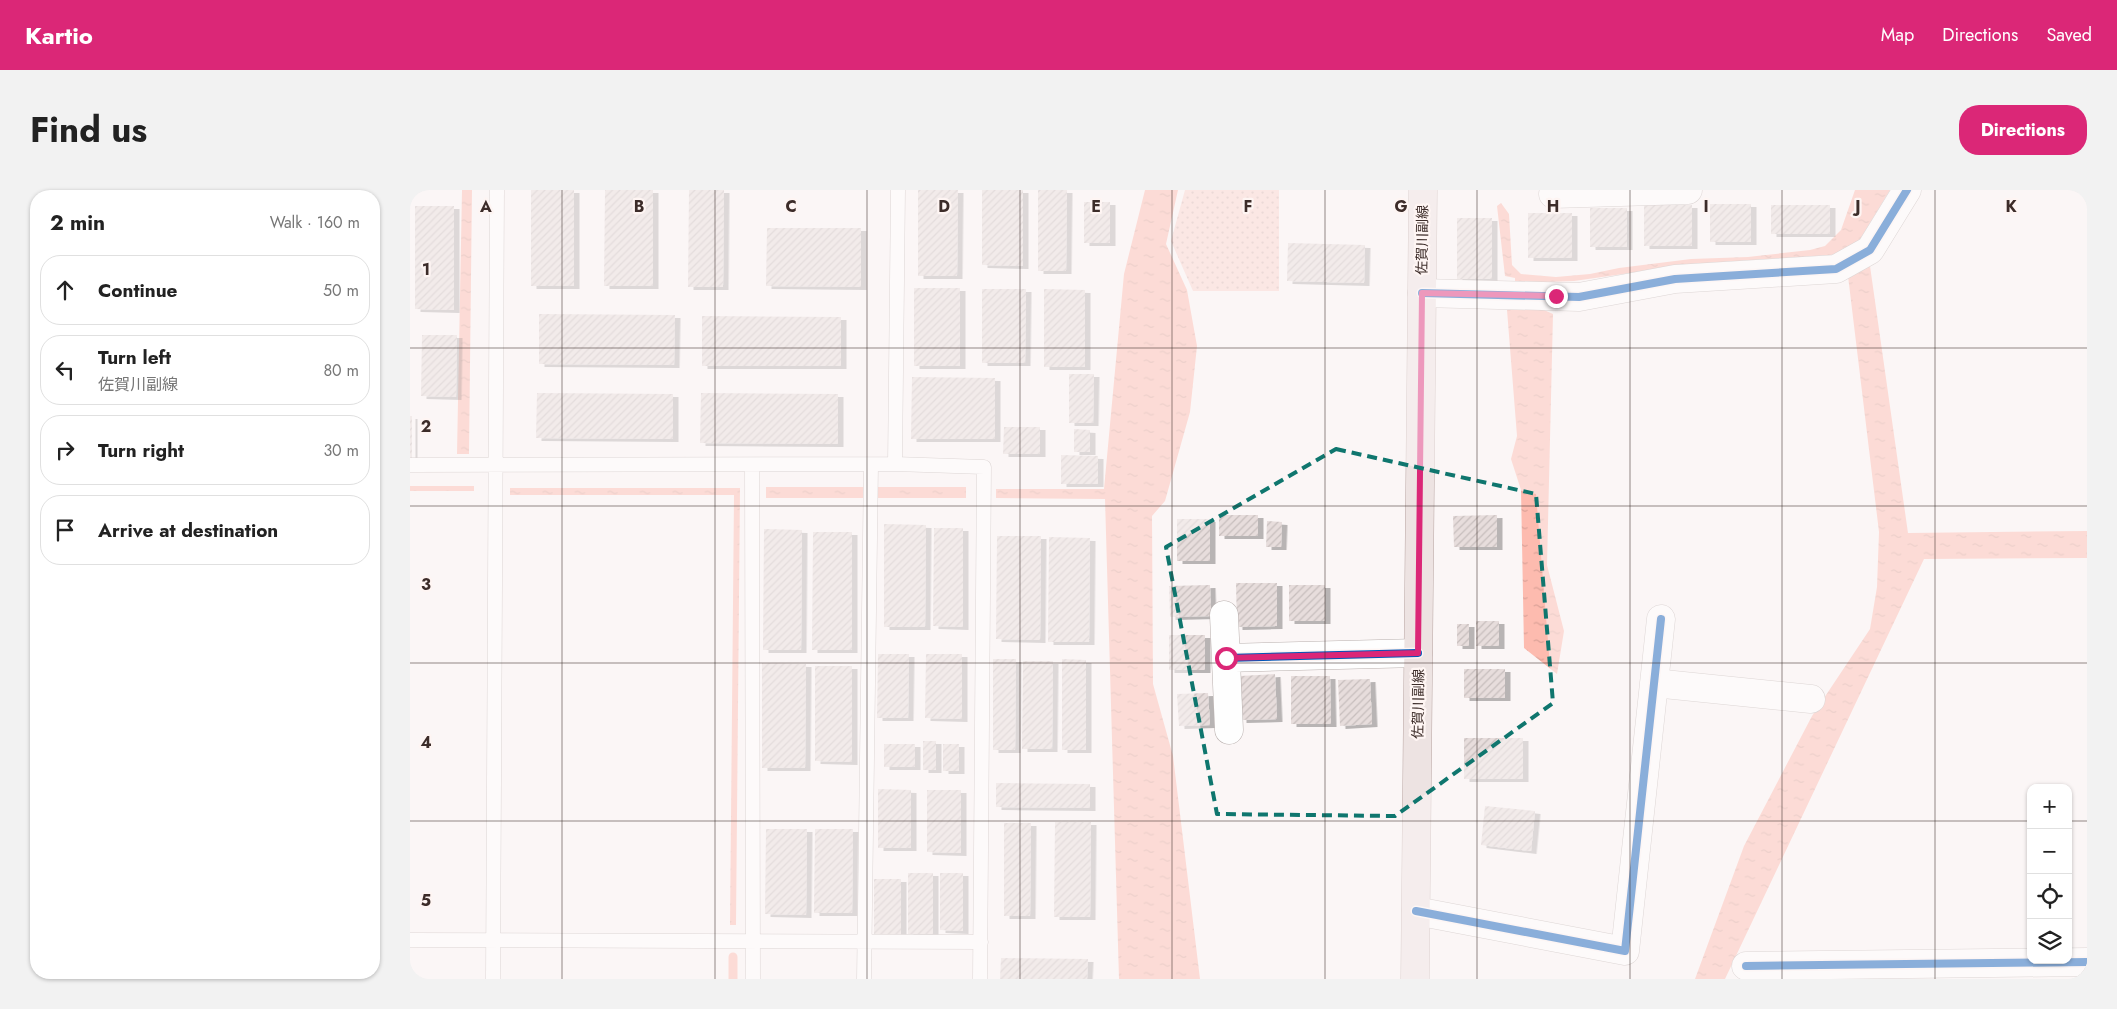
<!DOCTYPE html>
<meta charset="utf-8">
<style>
:root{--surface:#fff;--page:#f2f2f2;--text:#222;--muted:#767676;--line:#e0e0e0;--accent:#db2777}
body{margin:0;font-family:Jost,"Noto Sans JP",sans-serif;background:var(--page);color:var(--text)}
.controls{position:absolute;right:15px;bottom:15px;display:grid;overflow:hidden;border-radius:10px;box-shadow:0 1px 4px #0004}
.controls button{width:45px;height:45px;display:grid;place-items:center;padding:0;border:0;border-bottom:1px solid var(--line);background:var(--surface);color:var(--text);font:25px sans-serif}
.stop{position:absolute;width:15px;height:15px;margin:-11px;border:4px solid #db2777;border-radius:50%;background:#fff}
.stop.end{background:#db2777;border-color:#fff;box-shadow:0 1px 5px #0008}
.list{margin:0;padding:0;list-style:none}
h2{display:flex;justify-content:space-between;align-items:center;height:65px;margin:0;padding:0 20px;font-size:21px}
h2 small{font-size:16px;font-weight:400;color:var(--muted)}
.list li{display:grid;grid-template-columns:32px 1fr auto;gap:15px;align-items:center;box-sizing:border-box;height:70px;margin:0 10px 10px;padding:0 10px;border:1px solid var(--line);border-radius:20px}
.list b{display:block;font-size:19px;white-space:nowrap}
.list p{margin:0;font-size:16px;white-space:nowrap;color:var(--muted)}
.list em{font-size:16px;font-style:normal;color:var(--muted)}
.icon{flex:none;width:28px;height:28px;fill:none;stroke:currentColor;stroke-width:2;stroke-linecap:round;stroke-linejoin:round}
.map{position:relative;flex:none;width:1677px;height:789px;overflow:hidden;border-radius:20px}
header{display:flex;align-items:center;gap:30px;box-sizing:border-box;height:70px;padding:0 25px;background:var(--accent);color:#fff}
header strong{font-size:24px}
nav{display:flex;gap:28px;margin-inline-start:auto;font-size:18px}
.intro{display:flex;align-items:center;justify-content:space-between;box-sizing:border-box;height:120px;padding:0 30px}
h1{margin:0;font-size:35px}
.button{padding:12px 22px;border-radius:20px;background:var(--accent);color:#fff;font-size:18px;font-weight:700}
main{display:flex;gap:30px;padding:0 30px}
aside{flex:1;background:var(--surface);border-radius:20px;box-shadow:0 1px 4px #0004}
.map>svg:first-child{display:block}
.green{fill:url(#green-dots)}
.water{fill:url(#water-ripples)}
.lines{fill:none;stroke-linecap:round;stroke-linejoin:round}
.stream{stroke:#fdbbaf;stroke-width:9}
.building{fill:url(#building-hatch);filter:url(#shadow)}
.service-casing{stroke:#b9b0ae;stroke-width:15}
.minor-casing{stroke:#b9b0ae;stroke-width:29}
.primary-casing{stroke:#b8a5a2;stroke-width:29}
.service{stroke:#fefefe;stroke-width:14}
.minor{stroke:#fefefe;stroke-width:28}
.primary{stroke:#ede3e2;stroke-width:28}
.cycleway-casing{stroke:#fef5f3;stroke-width:11}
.cycleway{stroke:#0057b8;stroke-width:8}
.route{stroke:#db2777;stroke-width:6}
.marked{fill:none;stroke:#0f766e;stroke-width:4;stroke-dasharray:10 6;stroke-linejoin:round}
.grid{fill:none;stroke:#3c2c29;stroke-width:1;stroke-opacity:0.55}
.labels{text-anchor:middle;stroke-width:4.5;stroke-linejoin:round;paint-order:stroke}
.street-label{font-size:14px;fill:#3c2c29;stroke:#fef5f3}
.grid-label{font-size:16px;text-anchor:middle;font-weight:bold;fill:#3c2c29;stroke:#fef5f3;stroke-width:4.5;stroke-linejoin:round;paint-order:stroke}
</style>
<header>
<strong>Kartio</strong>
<nav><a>Map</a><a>Directions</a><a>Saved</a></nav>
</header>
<div class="intro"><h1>Find us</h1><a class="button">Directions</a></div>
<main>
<aside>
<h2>2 min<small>Walk · 160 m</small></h2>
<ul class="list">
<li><svg class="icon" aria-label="ahead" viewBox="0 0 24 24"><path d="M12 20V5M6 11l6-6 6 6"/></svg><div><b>Continue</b></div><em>50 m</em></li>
<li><svg class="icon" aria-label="left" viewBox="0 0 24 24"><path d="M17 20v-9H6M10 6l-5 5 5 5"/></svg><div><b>Turn left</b><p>佐賀川副線</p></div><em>80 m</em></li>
<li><svg class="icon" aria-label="right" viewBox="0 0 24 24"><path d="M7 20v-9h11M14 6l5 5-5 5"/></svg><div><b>Turn right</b></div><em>30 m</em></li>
<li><svg class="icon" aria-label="arrive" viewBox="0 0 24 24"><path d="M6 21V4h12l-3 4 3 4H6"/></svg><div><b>Arrive at destination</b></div></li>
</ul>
</aside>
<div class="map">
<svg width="1677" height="789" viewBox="0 0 1677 789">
<defs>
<pattern id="green-dots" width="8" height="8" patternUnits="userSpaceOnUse" patternTransform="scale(1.25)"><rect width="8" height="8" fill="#fad4ce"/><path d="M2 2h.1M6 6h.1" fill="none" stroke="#d7b6b1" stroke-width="1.8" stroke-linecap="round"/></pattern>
<pattern id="water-ripples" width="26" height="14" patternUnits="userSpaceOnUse" patternTransform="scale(1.25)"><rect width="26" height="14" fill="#fdbbaf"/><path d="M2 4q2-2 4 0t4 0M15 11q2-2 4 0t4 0" fill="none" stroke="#daa197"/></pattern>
<pattern id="building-hatch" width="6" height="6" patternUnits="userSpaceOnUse" patternTransform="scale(1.25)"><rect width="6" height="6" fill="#e7dddc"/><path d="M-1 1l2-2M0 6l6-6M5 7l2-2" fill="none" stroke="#c7bebd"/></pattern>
<filter id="shadow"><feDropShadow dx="5.5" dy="3" stdDeviation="0" flood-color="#0004"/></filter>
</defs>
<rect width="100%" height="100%" fill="#fbf6f6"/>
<path class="green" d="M775,0H869V101H783L761,51Z"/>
<path class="water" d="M52,0H62L59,264H47Z
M735,0H768L756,54L777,100L787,156L780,222L755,311L742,326L743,494L763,566L790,789H709L695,309L586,308V299H694L714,84Z
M1445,0H1480L1449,51L1439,60L1421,65L1283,74L1164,91L1134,92V120L1143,124L1137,375L1154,441L1147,484L1114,458L1111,300L1101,269L1107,246L1097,120L1105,119V88L1095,86L1087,16L1091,13L1099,24L1102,75L1111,84L1146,87L1180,84L1209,78L1281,69L1338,67L1400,60L1415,56L1431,40Z
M1460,76L1498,343L1677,341V368L1514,369L1315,789H1285L1334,656L1402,526L1460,439L1467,397L1469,342L1438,86Z
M0,296H64V301H0Z
M356,297H556V308H356Z
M100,298H330L326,735H320L324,305H100Z"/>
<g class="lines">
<path class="stream" d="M323,789V767"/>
</g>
<path class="building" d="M121,0H164V96H121Z
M195,0H243V96H194Z
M279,0H314L313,97H278Z
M508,0H548L547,86H508Z
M572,0H613V76L572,75Z
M628,0H657L656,81H628Z
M674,12H700V53H674Z
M1300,14H1341V52H1300Z
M1234,15H1282V56H1234Z
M1361,15H1420V44H1361Z
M5,16H44V120L5,119Z
M1180,18H1217V57H1180Z
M1118,23H1162V68H1118Z
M1047,28H1082V89H1047Z
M357,38H451V97L356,96Z
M878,53L955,55L954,93L877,91Z
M504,98H550V176H504Z
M572,99H616L615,173H572Z
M634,99L675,100V177H634Z
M129,124L265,125L264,175L129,174Z
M292,126L431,127V176H292Z
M12,145H47L46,207L11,206Z
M659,184H684L683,233H659Z
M502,187L585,188V249H501Z
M127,203L263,204V249L126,248Z
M291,203L428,204V254L290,253Z
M0,226H2V269H0Z
M594,237H630V264H593Z
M664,239L680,240V262H664Z
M651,265L688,266V294H651Z
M809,325H848V346H809Z
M1087,325V357H1044L1043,326Z
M767,329H800V371H767Z
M857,331L872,332L871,357H856Z
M474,334L516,335L515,437H474Z
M524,338H553V437L523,436Z
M354,339L392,340L391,460H353Z
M403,342H442V460H402Z
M587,346H631L630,450L586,449Z
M639,347L680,348L679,452H638Z
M826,393H867V436L827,437Z
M800,395L801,426L760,427L759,396Z
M879,395H915V431H879Z
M1066,431H1089V456H1066Z
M1047,434H1059V456H1047Z
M759,445H795V480H759Z
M468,464H499L498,528H467Z
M516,464H552V529L515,528Z
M583,469H606L605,560H583Z
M652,469L676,470V560H652Z
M613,471H643L642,559H612Z
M352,473L396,474L395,578H352Z
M405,476H442V572L405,571Z
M1054,479H1095V508H1054Z
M865,484L867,529L831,530L830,486Z
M881,486H920L921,534H881Z
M960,489L962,534L930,536L928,490Z
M798,503L800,535L769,536L767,504Z
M1054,548H1113V589H1054Z
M513,551H526V580H513Z
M474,554H505V577H474Z
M533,554H549V581H533Z
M586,593L680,594V618L586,617Z
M468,599L501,600V658H468Z
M517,600H551V663L517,662Z
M1075,616L1125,621L1121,661L1071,655Z
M645,632H681L680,727H644Z
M594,633H621L620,726H594Z
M356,639H397L396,725L355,724Z
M405,639H443L442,723H404Z
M498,683H523V744H498Z
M530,683H553V741L530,740Z
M464,689H491V745H464Z
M591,768L678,769L677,789H590Z"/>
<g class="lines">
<defs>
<path id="service" d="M485,274L488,0
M0,275L485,274L574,277L570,789
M342,275L343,789
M0,750L571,752
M83,789L87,0
M454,789L461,275"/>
<path id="minor" d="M1143,4L1278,0
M1012,103L1169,107L1265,89L1426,79L1460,60L1497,0
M814,425L819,540
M816,468L1008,463
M1244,493L1401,509
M1006,721L1215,761L1251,429
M1336,776L1677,772"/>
<path id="primary" d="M1005,789L1013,0"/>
</defs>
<use href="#service" class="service-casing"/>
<use href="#minor" class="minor-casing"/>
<use href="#primary" class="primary-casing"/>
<use href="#service" class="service"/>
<use href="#minor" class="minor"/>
<use href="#primary" class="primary"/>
<defs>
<path id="cycleway" d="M1012,103L1169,107L1265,89L1426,79L1460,60L1497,0
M816,468L1008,463
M1006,721L1215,761L1251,429
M1336,776L1677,772"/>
</defs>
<use href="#cycleway" class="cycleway-casing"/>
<use href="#cycleway" class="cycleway"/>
</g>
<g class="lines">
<path class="route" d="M816,468L1008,463L1012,103L1146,106"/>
</g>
<path d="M0 0H1677V789H0ZM926,259L1126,304L1143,513L985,626L807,624L756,357Z" fill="#fbf6f6" fill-opacity=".55" fill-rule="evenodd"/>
<path class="marked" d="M926,259L1126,304L1143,513L985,626L807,624L756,357Z"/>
<path class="grid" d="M152,0V789M305,0V789M457,0V789M610,0V789M762,0V789M915,0V789M1067,0V789M1220,0V789M1372,0V789M1525,0V789M0,158H1677M0,316H1677M0,473H1677M0,631H1621M1658,631H1677"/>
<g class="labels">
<g class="street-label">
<text transform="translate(1012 50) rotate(-89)" y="5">佐賀川副線</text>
<text transform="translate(1008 514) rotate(-89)" y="5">佐賀川副線</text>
</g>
</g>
<g class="grid-label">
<text x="76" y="22">A</text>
<text x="229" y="22">B</text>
<text x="381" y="22">C</text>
<text x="534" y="22">D</text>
<text x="686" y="22">E</text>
<text x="838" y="22">F</text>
<text x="991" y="22">G</text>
<text x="1143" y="22">H</text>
<text x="1296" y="22">I</text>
<text x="1448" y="22">J</text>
<text x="1601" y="22">K</text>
<text x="16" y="85">1</text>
<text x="16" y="242">2</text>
<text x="16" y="400">3</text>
<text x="16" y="558">4</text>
<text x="16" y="716">5</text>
</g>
</svg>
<div class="controls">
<button>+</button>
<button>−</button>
<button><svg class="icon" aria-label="locate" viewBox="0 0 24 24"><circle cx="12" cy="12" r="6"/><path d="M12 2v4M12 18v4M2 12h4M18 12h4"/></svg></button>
<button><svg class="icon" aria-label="layers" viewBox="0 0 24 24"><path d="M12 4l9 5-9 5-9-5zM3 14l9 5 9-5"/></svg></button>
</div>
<div class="stop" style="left:816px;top:468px"></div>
<div class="stop end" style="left:1146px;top:106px"></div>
</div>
</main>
